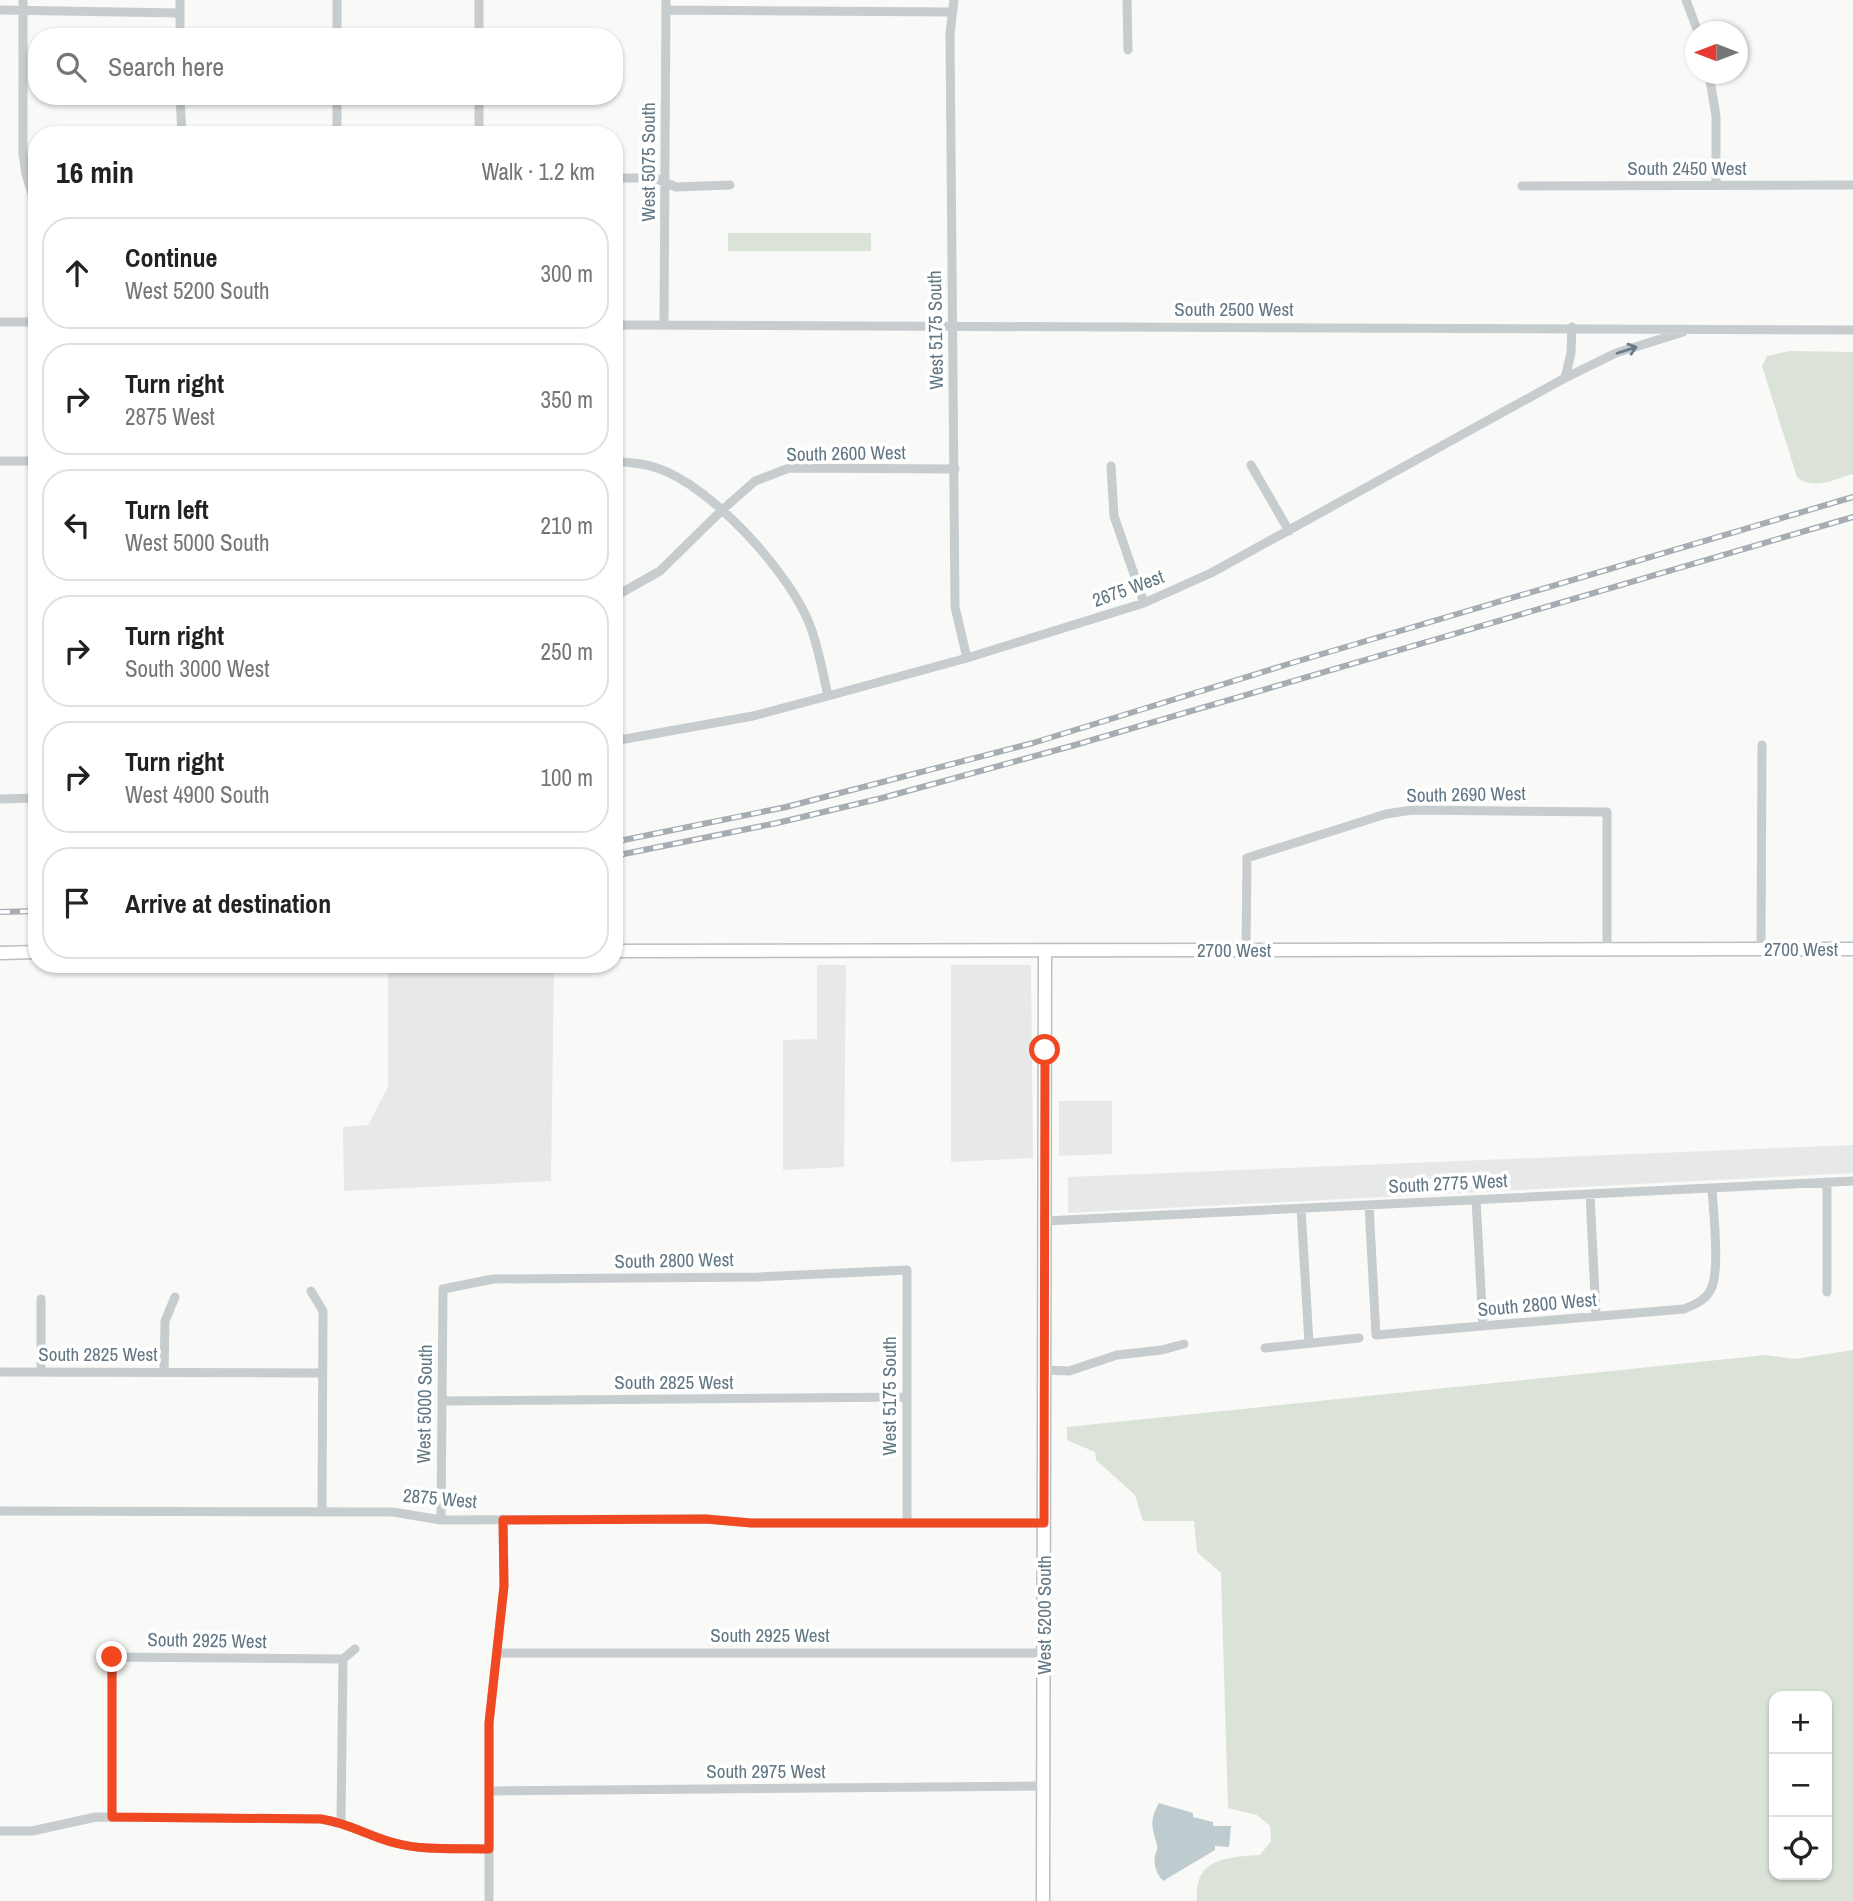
<!DOCTYPE html>
<meta charset="utf-8">
<style>
:root{--surface:#fff;--page:#f2f2f2;--text:#222;--muted:#767676;--line:#e0e0e0}
body{margin:0;font-family:"Archivo Narrow",sans-serif;background:var(--page);color:var(--text)}
.controls{position:absolute;right:21px;bottom:21px;display:grid;overflow:hidden;border-radius:14px;box-shadow:0 2px 5px #0004}
.controls button{width:63px;height:63px;display:grid;place-items:center;padding:0;border:0;border-bottom:2px solid var(--line);background:var(--surface);color:var(--text);font:35px sans-serif}
.compass{position:absolute;left:1685px;top:21px;width:63px;height:63px;border-radius:50%;background:var(--surface);box-shadow:0 2px 5px #0004;rotate:270deg}
.stop{position:absolute;width:21px;height:21px;margin:-16px;border:5px solid #f04921;border-radius:50%;background:#fff}
.stop.end{background:#f04921;border-color:#fff;box-shadow:0 2px 7px #0008}
.list{margin:0;padding:0;list-style:none}
h2{display:flex;justify-content:space-between;align-items:center;height:91px;margin:0;padding:0 28px;font-size:30px}
h2 small{font-size:23px;font-weight:400;color:var(--muted)}
.list li{display:grid;grid-template-columns:46px 1fr auto;gap:21px;align-items:center;box-sizing:border-box;height:112px;margin:0 14px 14px;padding:0 14px;border:2px solid var(--line);border-radius:28px}
.list b{display:block;font-size:26px;white-space:nowrap}
.list p{margin:0;font-size:23px;white-space:nowrap;color:var(--muted)}
.list em{font-size:23px;font-style:normal;color:var(--muted)}
.icon{flex:none;width:38px;height:38px;fill:none;stroke:currentColor;stroke-width:2;stroke-linecap:round;stroke-linejoin:round}
.map{position:relative;flex:none;width:1853px;height:1901px;overflow:hidden}
.search{position:absolute;background:var(--surface);box-shadow:0 2px 5px #0004;left:28px;top:28px;width:595px;height:77px;display:flex;align-items:center;gap:18px;box-sizing:border-box;padding:0 24px;border-radius:28px;color:var(--muted);font-size:26px}
.panel{position:absolute;background:var(--surface);box-shadow:0 2px 5px #0004;left:28px;top:126px;width:595px;height:847px;border-radius:28px}
.map>svg:first-child{display:block}
.built{fill:#e7e9e8}
.green{fill:#dbe2d8;fill-rule:evenodd}
.water{fill:#becbcf}
.lines{fill:none;stroke-linecap:round;stroke-linejoin:round}
.secondary-casing{stroke:#b9bfc3;stroke-width:15}
.street{stroke:#c7cccf;stroke-width:9}
.secondary{stroke:#fff;stroke-width:12}
.rail-casing{stroke:#a5adb2;stroke-width:6}
.rail{stroke:#fff;stroke-width:3.5;stroke-dasharray:10;stroke-linecap:butt}
.oneway{stroke:#677b88}
.route{stroke:#f04921;stroke-width:9}
.labels{text-anchor:middle;stroke-width:7;stroke-linejoin:round;paint-order:stroke}
.street-label{font-size:19px;fill:#627784;stroke:#fff}
</style>
<div class="map">
<svg width="1853" height="1901" viewBox="0 0 1853 1901">
<rect width="100%" height="100%" fill="#f9f9f7"/>
<path class="built" d="M554,965L551,1181L344,1191L343,1127L368,1125L388,1087V966Z
M817,965H846L844,1167L783,1170V1040L817,1039Z
M951,965H1031L1033,1158L951,1162Z
M1059,1101H1112V1154L1059,1156Z
M1853,1145V1173L1068,1213V1177Z"/>
<path class="green" d="M728,233H871V251H728Z
M1790,351L1853,352V474C1835,479 1813,491 1797,477L1762,366L1767,356Z
M1853,1350V1901H1197C1193,1858 1228,1857 1260,1855L1271,1841L1270,1826L1257,1815L1228,1808L1221,1573L1197,1552L1194,1521H1143L1135,1495L1096,1460L1095,1452L1067,1440V1427L1766,1355L1795,1359ZM1774,1696H1827V1875H1774Z"/>
<path class="water" d="M1159,1803L1193,1813V1817L1213,1822V1826H1231L1229,1847L1215,1846V1850L1163,1881C1157,1874 1153,1865 1155,1856C1156,1850 1158,1851 1157,1845C1152,1826 1149,1821 1159,1803Z"/>
<g class="lines">
<defs>
<path id="secondary" d="M614,951L1853,949
M0,953L37,952
M1043,1901L1045,951"/>
</defs>
<use href="#secondary" class="secondary-casing"/>
<path class="street" d="M23,0V154L26,174L37,210
M337,0V37
M479,0V37
M954,0L950,34L955,607L967,658
M1127,0L1128,50
M1686,0L1698,32
M0,10L180,13
M666,10L952,12
M180,37V0
M1709,74L1716,116V185
M180,96L182,135
M337,96V135
M479,96V135
M614,178H655L676,187L730,185
M1522,186L1853,185
M0,322H37
M614,325L1853,330
M664,325L666,0
M1565,378L1616,353L1683,332
M0,461H37
M614,462C628,462 643,463 657,468C711,485 793,576 811,628C819,650 823,674 828,696
M1251,465L1289,531
M1111,466L1114,516L1144,603
M614,597L660,571L721,511L755,481L789,468L955,469
M614,741L753,716L828,696L967,658L1144,603L1211,573L1565,378L1571,353L1572,327
M0,799L37,798
M1246,950L1247,858L1386,814L1412,810L1607,812V950
M1761,950L1762,745
M1590,1194L1596,1316
M1476,1200L1483,1326
M1369,1205L1376,1335L1684,1309C1694,1305 1704,1301 1710,1291C1721,1274 1713,1210 1712,1188
M1301,1208L1309,1343
M1045,1221L1853,1181
M311,1291L323,1311L322,1511
M1827,1292V1182
M1265,1348L1359,1338
M1044,1370L1069,1371L1117,1355L1162,1350L1184,1344
M0,1372L322,1373
M41,1372V1299
M164,1372L165,1321L175,1297
M442,1401L907,1397
M0,1511L393,1512L441,1520L706,1519L751,1523H1044
M441,1520L443,1289L493,1279L758,1277L907,1270V1523
M497,1653H1044
M112,1657L343,1659
M112,1657V1817
M343,1659L355,1649
M489,1791L1043,1786
M341,1822L343,1659
M0,1831H32L96,1817L321,1819C349,1823 368,1836 395,1843C424,1851 458,1848 489,1849
M489,1901V1723L504,1586L503,1519"/>
<use href="#secondary" class="secondary"/>
<defs>
<path id="rail" d="M614,842L786,807L1033,743L1295,662L1853,497
M614,856L777,823L882,798L1075,745L1853,517
M0,912L37,911"/>
</defs>
<use href="#rail" class="rail-casing"/>
<use href="#rail" class="rail"/>
</g>
<defs><path id="oneway-shaft" d="M-6 0H5M1.5-3L5.5 0L1.5 3" fill="none" stroke-width="1.6" stroke-linecap="round" stroke-linejoin="round" transform="scale(1.75)"/></defs>
<use class="oneway" href="#oneway-shaft" transform="translate(1627 350) rotate(-18)"/>
<g class="lines">
<path class="route" d="M112,1657V1817L321,1819C349,1823 368,1836 395,1843C424,1851 458,1848 489,1849V1723L504,1586L503,1520L706,1519L751,1523H1044L1045,1050"/>
</g>
<g class="labels">
<g class="street-label">
<text transform="translate(648 162) rotate(-90)" y="7">West 5075 South</text>
<text x="1687" y="175">South 2450 West</text>
<text x="1234" y="316">South 2500 West</text>
<text transform="translate(935 330) rotate(-91)" y="7">West 5175 South</text>
<text transform="translate(846 453) rotate(-1)" y="7">South 2600 West</text>
<text transform="translate(1128 588) rotate(-20)" y="7">2675 West</text>
<text transform="translate(1466 794) rotate(-1)" y="7">South 2690 West</text>
<text x="1801" y="956">2700 West</text>
<text x="1234" y="957">2700 West</text>
<text transform="translate(1448 1183) rotate(-3)" y="7">South 2775 West</text>
<text transform="translate(674 1260) rotate(-1)" y="7">South 2800 West</text>
<text transform="translate(1537 1304) rotate(-5)" y="7">South 2800 West</text>
<text x="98" y="1361">South 2825 West</text>
<text x="674" y="1389">South 2825 West</text>
<text transform="translate(889 1396) rotate(-90)" y="7">West 5175 South</text>
<text transform="translate(424 1404) rotate(-89)" y="7">West 5000 South</text>
<text transform="translate(440 1498) rotate(5)" y="7">2875 West</text>
<text transform="translate(1044 1615) rotate(-90)" y="7">West 5200 South</text>
<text x="770" y="1642">South 2925 West</text>
<text transform="translate(207 1640) rotate(1)" y="7">South 2925 West</text>
<text x="766" y="1778">South 2975 West</text>
</g>
</g>
</svg>
<div class="controls">
<button>+</button>
<button>−</button>
<button><svg class="icon" aria-label="locate" viewBox="0 0 24 24"><circle cx="12" cy="12" r="6"/><path d="M12 2v4M12 18v4M2 12h4M18 12h4"/></svg></button>
</div>
<svg class="compass" viewBox="-18 -18 36 36"><path d="M0-13l5 13h-10z" fill="#e53935"/><path d="M0 13l5-13h-10z" fill="#767676"/></svg>
<div class="stop" style="left:1045px;top:1050px"></div>
<div class="stop end" style="left:112px;top:1657px"></div>
<div class="search"><svg class="icon" aria-label="search" viewBox="0 0 24 24"><circle cx="10" cy="10" r="6"/><path d="M15 15l6 6"/></svg>Search here</div>
<section class="panel">
<h2>16 min<small>Walk · 1.2 km</small></h2>
<ul class="list">
<li><svg class="icon" aria-label="ahead" viewBox="0 0 24 24"><path d="M12 20V5M6 11l6-6 6 6"/></svg><div><b>Continue</b><p>West 5200 South</p></div><em>300 m</em></li>
<li><svg class="icon" aria-label="right" viewBox="0 0 24 24"><path d="M7 20v-9h11M14 6l5 5-5 5"/></svg><div><b>Turn right</b><p>2875 West</p></div><em>350 m</em></li>
<li><svg class="icon" aria-label="left" viewBox="0 0 24 24"><path d="M17 20v-9H6M10 6l-5 5 5 5"/></svg><div><b>Turn left</b><p>West 5000 South</p></div><em>210 m</em></li>
<li><svg class="icon" aria-label="right" viewBox="0 0 24 24"><path d="M7 20v-9h11M14 6l5 5-5 5"/></svg><div><b>Turn right</b><p>South 3000 West</p></div><em>250 m</em></li>
<li><svg class="icon" aria-label="right" viewBox="0 0 24 24"><path d="M7 20v-9h11M14 6l5 5-5 5"/></svg><div><b>Turn right</b><p>West 4900 South</p></div><em>100 m</em></li>
<li><svg class="icon" aria-label="arrive" viewBox="0 0 24 24"><path d="M6 21V4h12l-3 4 3 4H6"/></svg><div><b>Arrive at destination</b></div></li>
</ul>
</section>
</div>
